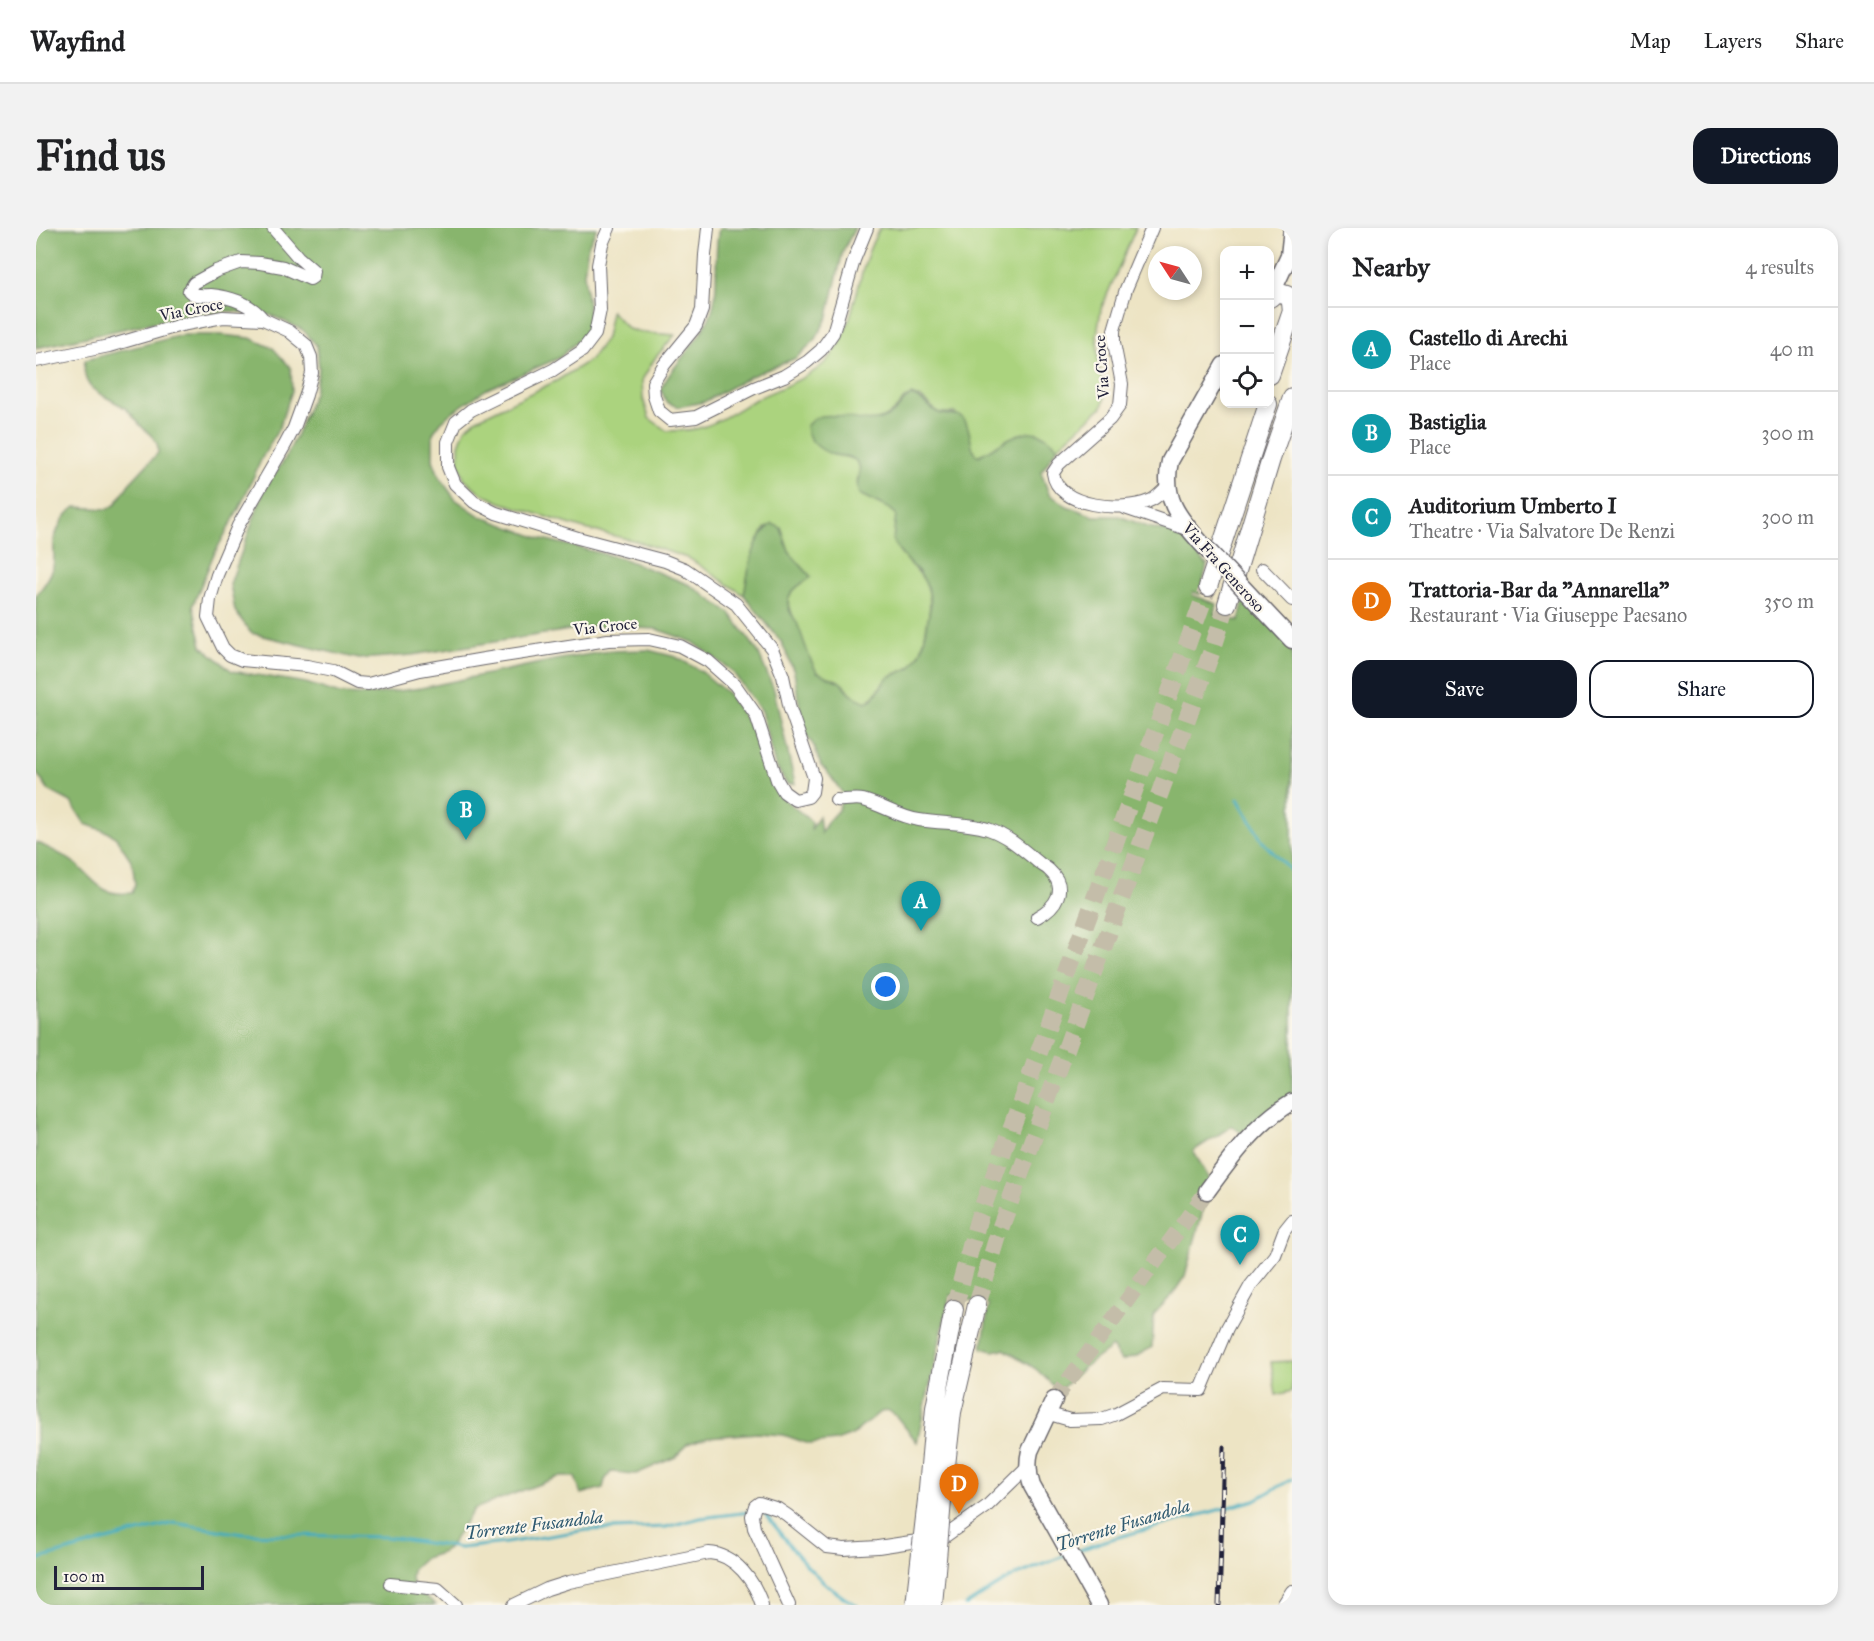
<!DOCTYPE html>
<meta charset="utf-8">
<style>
:root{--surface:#fff;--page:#f2f2f2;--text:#202124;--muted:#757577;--line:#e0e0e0;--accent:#111827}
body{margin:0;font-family:"IM FELL Great Primer",serif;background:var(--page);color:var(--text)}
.controls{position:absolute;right:18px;top:18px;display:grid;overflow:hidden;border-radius:12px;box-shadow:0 3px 9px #0003}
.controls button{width:54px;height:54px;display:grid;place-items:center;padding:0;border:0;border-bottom:2px solid var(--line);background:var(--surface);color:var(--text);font:30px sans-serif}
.compass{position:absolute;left:1112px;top:18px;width:54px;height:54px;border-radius:50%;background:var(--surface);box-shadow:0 3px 9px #0003;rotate:306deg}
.scale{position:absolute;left:18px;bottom:15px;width:150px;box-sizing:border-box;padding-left:6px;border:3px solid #22223b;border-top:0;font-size:16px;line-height:21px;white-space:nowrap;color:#22223b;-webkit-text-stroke:4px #fbf7ec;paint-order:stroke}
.you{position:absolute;left:850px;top:759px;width:21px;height:21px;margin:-15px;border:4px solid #fff;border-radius:50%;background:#1a73e8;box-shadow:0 0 0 9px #1a73e833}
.badge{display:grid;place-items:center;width:39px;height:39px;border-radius:50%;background:var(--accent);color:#fff;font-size:20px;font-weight:700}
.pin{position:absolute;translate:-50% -50px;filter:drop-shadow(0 2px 3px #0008)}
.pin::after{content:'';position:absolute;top:32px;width:21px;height:18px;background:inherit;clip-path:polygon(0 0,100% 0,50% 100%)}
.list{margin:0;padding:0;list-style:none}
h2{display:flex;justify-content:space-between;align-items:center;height:78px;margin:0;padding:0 24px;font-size:26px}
h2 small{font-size:20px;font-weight:400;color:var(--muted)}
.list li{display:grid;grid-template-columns:39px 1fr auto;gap:18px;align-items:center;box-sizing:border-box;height:84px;padding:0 24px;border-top:2px solid var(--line)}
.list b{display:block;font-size:22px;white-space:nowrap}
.list p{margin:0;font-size:20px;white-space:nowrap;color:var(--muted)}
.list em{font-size:20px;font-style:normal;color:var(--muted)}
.actions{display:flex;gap:12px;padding:18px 24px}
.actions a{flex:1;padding:14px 0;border:2px solid var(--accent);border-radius:18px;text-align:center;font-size:21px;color:var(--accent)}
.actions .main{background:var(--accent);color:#fff}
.icon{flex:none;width:33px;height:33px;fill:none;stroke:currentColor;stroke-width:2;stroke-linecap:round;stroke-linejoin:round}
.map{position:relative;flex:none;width:1256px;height:1377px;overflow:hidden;border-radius:18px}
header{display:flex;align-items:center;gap:36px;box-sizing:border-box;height:84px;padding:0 30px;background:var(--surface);border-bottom:2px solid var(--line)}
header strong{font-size:28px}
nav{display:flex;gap:33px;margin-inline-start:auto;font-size:21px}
.intro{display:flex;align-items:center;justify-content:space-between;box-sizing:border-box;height:144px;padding:0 36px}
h1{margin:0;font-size:42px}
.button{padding:15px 27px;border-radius:18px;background:var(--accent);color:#fff;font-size:21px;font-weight:700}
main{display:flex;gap:36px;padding:0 36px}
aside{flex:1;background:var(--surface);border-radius:18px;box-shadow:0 3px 9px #0003}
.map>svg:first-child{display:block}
.green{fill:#abd37e;stroke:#667a5c;stroke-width:1.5}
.forest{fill:#88b56d;stroke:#556c54;stroke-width:1.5}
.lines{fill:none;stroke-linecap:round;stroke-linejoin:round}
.stream{stroke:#40acbf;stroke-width:3}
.major-tunnel{stroke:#c4bda9;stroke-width:16;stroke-dasharray:16 8;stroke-linecap:butt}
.highway-tunnel{stroke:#c4bda9;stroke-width:18;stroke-dasharray:18 9;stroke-linecap:butt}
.minor-casing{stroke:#69666b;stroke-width:14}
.major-casing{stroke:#69666b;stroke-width:19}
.highway-casing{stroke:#69666b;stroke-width:20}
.minor{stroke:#fff;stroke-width:12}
.major{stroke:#fff;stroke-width:16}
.highway{stroke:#fff;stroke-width:18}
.rail-casing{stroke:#22223b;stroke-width:5}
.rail{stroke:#fbf7ec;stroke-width:3;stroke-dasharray:9;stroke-linecap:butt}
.major-bridge-casing{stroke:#69666b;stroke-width:19;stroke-linecap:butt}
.highway-bridge-casing{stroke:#69666b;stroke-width:20;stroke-linecap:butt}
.major-bridge{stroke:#fff;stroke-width:16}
.highway-bridge{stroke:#fff;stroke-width:18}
.labels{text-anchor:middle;stroke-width:4.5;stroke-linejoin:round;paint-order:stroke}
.street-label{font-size:16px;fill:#22223b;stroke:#fbf7ec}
.water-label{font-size:18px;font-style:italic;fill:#2e5970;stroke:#fbf7ec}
</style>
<header>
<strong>Wayfind</strong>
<nav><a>Map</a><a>Layers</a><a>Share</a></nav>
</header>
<div class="intro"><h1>Find us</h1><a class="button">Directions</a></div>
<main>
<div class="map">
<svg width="1256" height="1377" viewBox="0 0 1256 1377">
<rect width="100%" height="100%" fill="#fbf7ec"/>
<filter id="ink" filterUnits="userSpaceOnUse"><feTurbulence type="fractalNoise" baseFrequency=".0167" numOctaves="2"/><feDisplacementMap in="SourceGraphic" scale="12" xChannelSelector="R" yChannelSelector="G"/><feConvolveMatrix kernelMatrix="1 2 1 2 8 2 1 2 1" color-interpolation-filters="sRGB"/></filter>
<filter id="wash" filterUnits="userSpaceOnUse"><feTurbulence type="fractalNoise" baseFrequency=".008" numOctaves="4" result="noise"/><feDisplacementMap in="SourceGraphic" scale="24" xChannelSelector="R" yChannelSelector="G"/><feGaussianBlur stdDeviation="1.35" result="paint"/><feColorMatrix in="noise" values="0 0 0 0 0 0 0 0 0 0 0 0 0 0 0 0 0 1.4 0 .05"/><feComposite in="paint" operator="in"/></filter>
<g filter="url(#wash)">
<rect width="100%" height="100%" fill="#ede4c4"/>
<path class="green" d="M844,0H1100L1065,81L1061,107L1062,130L1069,169L1066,179L1022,219L1007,207L956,221L942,228L936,222L931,197L919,185H903L884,169L868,171C849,199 832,195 801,188L797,227C842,232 814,243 823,266L854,281L860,286L865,326C893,354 898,360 891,399C888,414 886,426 875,438C869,444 857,444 851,451C842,459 841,469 830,474C817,470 814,462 804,454C797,448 785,449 779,442C775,437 752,377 752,372C754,362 767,355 775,349L753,324L745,300H729L721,315L708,367L654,331L600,313L545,300L464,274L445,265L428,250L423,236V217L429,201L441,191L522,152L554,132L570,110L575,83L592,101L609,105L639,107L619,130L606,152L607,170L613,190L631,203C641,202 653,203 663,200C683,195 702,181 720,171C753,155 791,147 807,109C822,73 824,33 844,0Z
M1256,1133V1163L1240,1167L1235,1134Z"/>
<path class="forest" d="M0,0H561L552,18L548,45L554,95L547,108L523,130L451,161L415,185L405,194L397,205V232L404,250L419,271L444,288L503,310L588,331L654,357L694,385L721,422L738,462L759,556H751L739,537L725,483L696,443L657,414L620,401L558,398L376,427L323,431L215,405L199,383L194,356L228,262L249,231L261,206L278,165L283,141L281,118L267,102L235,87L194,83L155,86L0,120Z
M683,0H819L807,23L792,88L780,111L760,130L715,148L668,174L642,179L630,174L625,161C639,132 669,110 677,79C684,53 677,26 683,0Z
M146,107H186L214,110L237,120L255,140L256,163L243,200L226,230L203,281L177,328L157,377L166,418L196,443L270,455L304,466L331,467L385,460L519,432L573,423L612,422L640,429L665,443L691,465L710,492L725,519L731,543L742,566L776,594L775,602L783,588L785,605L792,593L802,582L808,567L790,542L785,538L778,518L768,504L758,444L746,415L708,367C712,345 716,308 737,296L745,300L753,324L775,349C767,355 753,362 752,373C751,381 757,388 761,395C768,411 771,428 781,444L804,454L815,467L830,474L837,471L851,450L874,440L884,426L887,418L895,375L892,359L883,344L865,326L857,312L860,286L854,281L823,266C817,252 829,244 821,234C816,227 807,229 799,227C784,223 771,212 770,198C774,194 780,188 786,188C808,184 827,199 851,189C862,185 865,173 875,167C887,170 893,181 903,185C915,189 926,182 931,197C936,209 933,219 942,228C961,219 986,196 1007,207C1013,210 1018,215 1022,219L1005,244L1013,266L1031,278L1058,288H1083L1112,299L1143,306L1171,337L1164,366L1157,364L1156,367L1181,376L1179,387L1203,393L1208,371L1256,420V869L1211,909L1196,898L1157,923L1175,953L1149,1048L1137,1066L1118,1086L1116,1119L1099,1129L1085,1133L1076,1119L1047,1140L1023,1163L1000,1141L968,1121L957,1123L946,1120L953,1077L914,1067L881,1214L860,1188L853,1183L844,1184L816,1207L800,1213L773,1216L748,1207L721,1205L672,1209L651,1216L640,1229L600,1246L575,1244L569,1252L567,1260L545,1266L539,1249H522L438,1281L412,1321L405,1325L389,1330L376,1342L375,1351L378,1359L400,1377H0V614C14,621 29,627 41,637C62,656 65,668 96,665L99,657L97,640L95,632L81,611L74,605L49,596L35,574L12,562L0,544V368C6,359 15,350 17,339C19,331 17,323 18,315C20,301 28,287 39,279L72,281L79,277L93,256L122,225C123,211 115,208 106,199C99,192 95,183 86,178C65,165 44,163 49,132Z"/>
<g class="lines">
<path class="stream" d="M1202,571L1227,614L1256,644
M721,1284L729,1285C756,1320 781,1357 821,1377
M1039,1324L1068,1313L1219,1272L1256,1251
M0,1332L82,1309L138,1295L207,1306L351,1309L424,1320L469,1315L551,1302L630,1299L664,1290L714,1284
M930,1377L974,1350L1030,1327"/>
</g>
</g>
<g filter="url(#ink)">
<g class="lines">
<path class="major-tunnel" d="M1018,1172L1171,963"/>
<path class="highway-tunnel" d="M941,1077L964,1001L1177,420L1191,376
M918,1081L942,992L1172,359"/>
<defs>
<path id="minor" d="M672,0L669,27L666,82L660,98L628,137L617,155L618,168L623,183L634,192L660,189L718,160L748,148L771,134L785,122L797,105L818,32L831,0
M1116,0L1090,61L1078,102V115L1086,156L1084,177L1074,191L1023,236L1017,245C1021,280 1087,284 1113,273C1120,271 1126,263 1131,259
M227,91C214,75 196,69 175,67C167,67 159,69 153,63L158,55L180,43L205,34L224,35L247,39L274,51L277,49L278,43L262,29L237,0
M0,133L73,118L145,97L187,89L227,91L253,103L270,117L275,129L276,145L270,167L258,200L249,217L202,298L181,347L174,371L172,389L187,420L194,427L206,432L271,438L297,443L321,455L332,456L384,442L448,431L572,412L613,411L644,418L672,433L699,457L720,487L741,552L748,564L759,572L772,569L776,564L778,550L754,481L747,448L736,421L700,376L649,341L629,333L542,310L460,285L438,274L419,256L412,239V214L420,194L435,182L517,142L546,123L559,106L564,82L562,37L566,16L573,0
M1089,280L1154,302
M1226,341L1256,372
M800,572C809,573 820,570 827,572C846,577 863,589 883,592C907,596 929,594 952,601C972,608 986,621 1002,634C1005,637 1010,639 1013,642C1033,660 1020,679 1001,689
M1010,1185L1034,1192L1066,1191L1080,1186L1127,1161L1165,1162L1191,1100L1215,1057L1239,1027L1248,1003L1256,993
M354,1356L402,1361L420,1377
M478,1377L511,1361L533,1354L673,1325C699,1326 719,1354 726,1377
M753,1377L718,1300L716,1288L719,1278L723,1275L742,1281L751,1287L791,1319L808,1321L842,1319L908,1309L950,1279L992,1238
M1247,1377L1256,1363"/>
<path id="major" d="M1234,69L1253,28L1256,0
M1165,315C1142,289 1126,270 1134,233L1188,137
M1224,378L1256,412
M1171,963C1195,930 1220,895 1256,874
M1018,1172L994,1223C991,1235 992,1246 996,1258L1063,1377"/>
<path id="highway" d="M1256,4V5
M1234,70L1241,64L1251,67L1255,74L1256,85
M1234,147L1256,83
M1172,359L1232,176
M1191,376L1235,231L1256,170
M891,1272L899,1180L918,1081
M906,1273L916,1184L941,1077"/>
</defs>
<use href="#minor" class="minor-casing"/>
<use href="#major" class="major-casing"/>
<use href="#highway" class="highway-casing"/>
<use href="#minor" class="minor"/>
<use href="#major" class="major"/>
<use href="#highway" class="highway"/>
<defs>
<path id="rail" d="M1183,1377L1188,1219"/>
</defs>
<use href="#rail" class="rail-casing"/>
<use href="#rail" class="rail"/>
<defs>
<path id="major-bridge" d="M1165,315L1224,378"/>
<path id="highway-bridge" d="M879,1377L891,1272
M897,1377L906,1273"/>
</defs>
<use href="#major-bridge" class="major-bridge-casing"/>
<use href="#highway-bridge" class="highway-bridge-casing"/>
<use href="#major-bridge" class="major-bridge"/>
<use href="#highway-bridge" class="highway-bridge"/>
</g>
</g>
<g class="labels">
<g class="street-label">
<text transform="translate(155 81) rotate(-11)" y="6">Via Croce</text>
<text transform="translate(1065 139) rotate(-94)" y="6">Via Croce</text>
<text transform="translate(1188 339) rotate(48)" y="6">Via Fra Generoso</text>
<text transform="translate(569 398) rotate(-6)" y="6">Via Croce</text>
</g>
<g class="water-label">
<text transform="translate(498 1297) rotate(-7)" y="6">Torrente Fusandola</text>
<text transform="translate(1087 1297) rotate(-17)" y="6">Torrente Fusandola</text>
</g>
</g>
</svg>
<div class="controls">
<button>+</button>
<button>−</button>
<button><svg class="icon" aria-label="locate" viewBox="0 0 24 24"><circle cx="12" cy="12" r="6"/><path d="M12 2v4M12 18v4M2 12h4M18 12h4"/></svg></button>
</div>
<svg class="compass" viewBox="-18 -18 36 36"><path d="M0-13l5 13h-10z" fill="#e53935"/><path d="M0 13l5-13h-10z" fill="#757577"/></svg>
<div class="scale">100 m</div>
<div class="you"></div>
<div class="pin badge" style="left:885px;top:703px;background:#0f9aa8">A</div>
<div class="pin badge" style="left:430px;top:612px;background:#0f9aa8">B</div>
<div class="pin badge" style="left:1204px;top:1037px;background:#0f9aa8">C</div>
<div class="pin badge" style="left:923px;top:1286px;background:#e8710a">D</div>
</div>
<aside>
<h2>Nearby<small>4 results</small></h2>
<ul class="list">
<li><span class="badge" style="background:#0f9aa8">A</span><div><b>Castello di Arechi</b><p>Place</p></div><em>40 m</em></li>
<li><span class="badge" style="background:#0f9aa8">B</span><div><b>Bastiglia</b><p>Place</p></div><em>300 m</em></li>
<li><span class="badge" style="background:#0f9aa8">C</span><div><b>Auditorium Umberto I</b><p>Theatre · Via Salvatore De Renzi</p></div><em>300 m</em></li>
<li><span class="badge" style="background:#e8710a">D</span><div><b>Trattoria-Bar da &quot;Annarella&quot;</b><p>Restaurant · Via Giuseppe Paesano</p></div><em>350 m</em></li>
</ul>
<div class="actions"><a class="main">Save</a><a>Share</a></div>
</aside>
</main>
